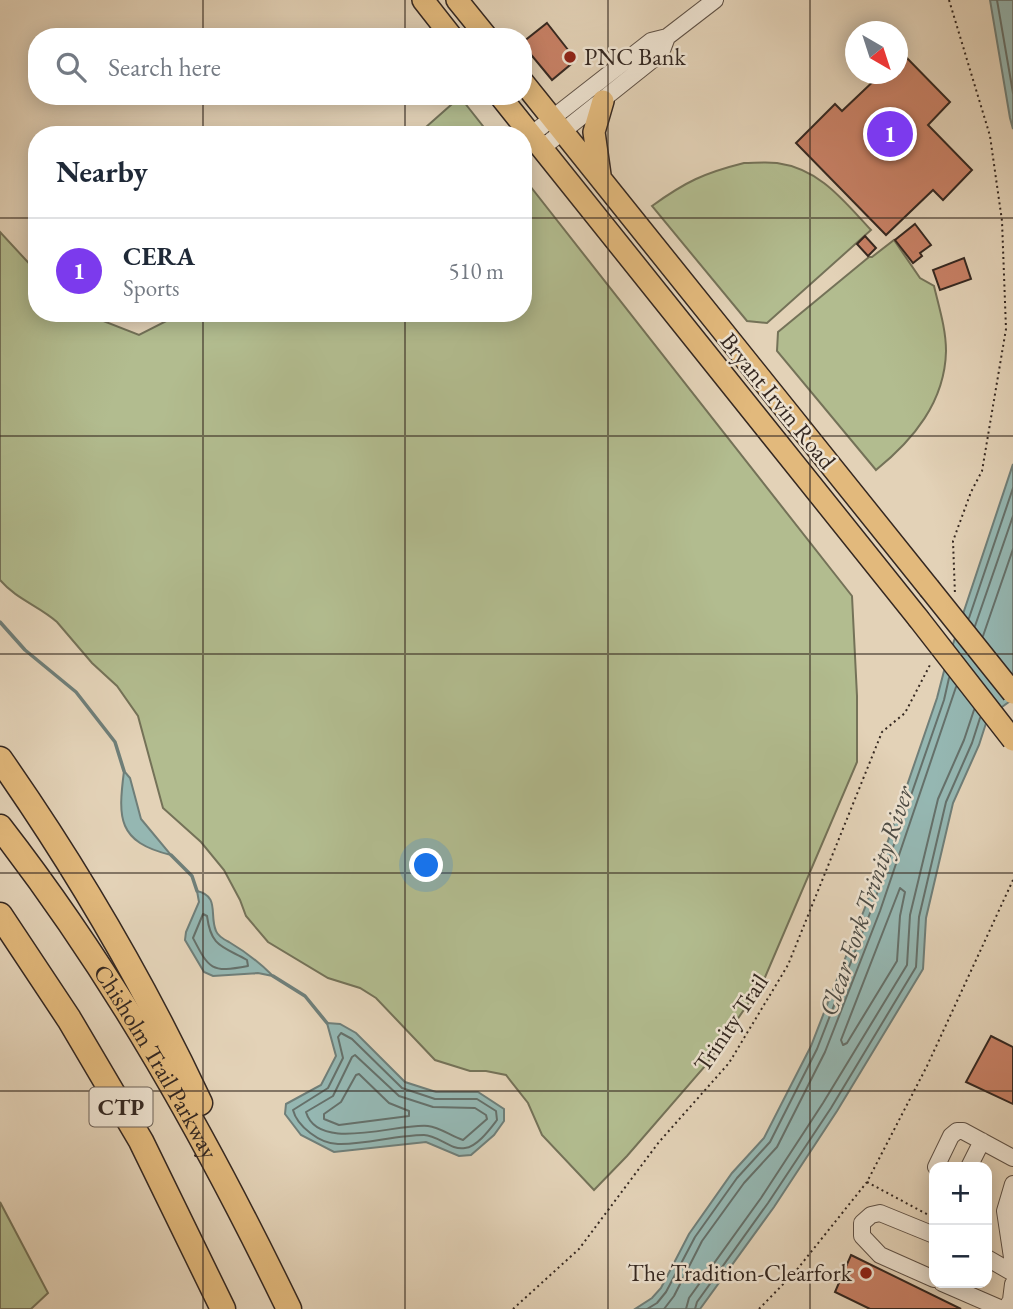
<!DOCTYPE html>
<meta charset="utf-8">
<style>
:root{--surface:#fff;--page:#f2f2f3;--text:#1f2937;--muted:#747a83;--line:#e0e1e3;--accent:#7c3aed}
body{margin:0;font-family:"EB Garamond",serif;background:var(--page);color:var(--text)}
.controls{position:absolute;right:21px;bottom:21px;display:grid;overflow:hidden;border-radius:14px;box-shadow:0 4px 18px #0003}
.controls button{width:63px;height:63px;display:grid;place-items:center;padding:0;border:0;border-bottom:2px solid var(--line);background:var(--surface);color:var(--text);font:35px sans-serif}
.compass{position:absolute;left:845px;top:21px;width:63px;height:63px;border-radius:50%;background:var(--surface);box-shadow:0 4px 18px #0003;rotate:141deg}
.you{position:absolute;left:427px;top:866px;width:24px;height:24px;margin:-18px;border:5px solid #fff;border-radius:50%;background:#1a73e8;box-shadow:0 0 0 10px #1a73e833}
.badge{display:grid;place-items:center;width:46px;height:46px;border-radius:50%;background:var(--accent);color:#fff;font-size:23px;font-weight:700}
.pin{position:absolute;translate:-50% -50%;border:4px solid #fff;box-shadow:0 2px 7px #0006}
.list{margin:0;padding:0;list-style:none}
h2{display:flex;justify-content:space-between;align-items:center;height:91px;margin:0;padding:0 28px;font-size:30px}
h2 small{font-size:23px;font-weight:400;color:var(--muted)}
.list li{display:grid;grid-template-columns:46px 1fr auto;gap:21px;align-items:center;box-sizing:border-box;height:105px;padding:0 28px;border-top:2px solid var(--line)}
.list b{display:block;font-size:26px;white-space:nowrap}
.list p{margin:0;font-size:23px;white-space:nowrap;color:var(--muted)}
.list em{font-size:23px;font-style:normal;color:var(--muted)}
.icon{flex:none;width:38px;height:38px;fill:none;stroke:currentColor;stroke-width:2;stroke-linecap:round;stroke-linejoin:round}
.map{position:relative;flex:none;width:1013px;height:1309px;overflow:hidden}
.search{position:absolute;background:var(--surface);box-shadow:0 4px 18px #0003;left:28px;top:28px;width:504px;height:77px;display:flex;align-items:center;gap:18px;box-sizing:border-box;padding:0 24px;border-radius:28px;color:var(--muted);font-size:26px}
.panel{position:absolute;background:var(--surface);box-shadow:0 4px 18px #0003;left:28px;top:126px;width:504px;height:196px;border-radius:28px}
.map>svg:first-child{display:block}
.green{fill:#b2bc8f;stroke:#747258;stroke-width:2}
.water{fill:#95b7b2;stroke:#6f7e78;stroke-width:2}
.lines{fill:none;stroke-linecap:round;stroke-linejoin:round}
.shore{stroke:#65706a;stroke-width:2}
.stream{stroke:#6f7e78;stroke-width:3.5}
.building{fill:#c88166;stroke:#352821;stroke-width:2}
.minor-casing{stroke:#605246;stroke-width:18}
.major-casing{stroke:#352821;stroke-width:24}
.highway-casing{stroke:#352821;stroke-width:27}
.path{stroke:#352821;stroke-width:2;stroke-dasharray:2 3.5;stroke-linecap:butt}
.minor{stroke:#ede2d0;stroke-width:16}
.major{stroke:#e2b97c;stroke-width:21}
.highway{stroke:#e2b97c;stroke-width:24}
.major-bridge-casing{stroke:#352821;stroke-width:24;stroke-linecap:butt}
.major-bridge{stroke:#e2b97c;stroke-width:21}
.grid{fill:none;stroke:#352821;stroke-width:2;stroke-opacity:0.55}
.poi-dot{fill:#8f2418;stroke:#ede2d0;stroke-width:2.5}
.labels{text-anchor:middle;stroke-width:5;stroke-linejoin:round;paint-order:stroke}
.shield{fill:#ede2d0;stroke:#6c6056;stroke-width:2}
.shield-label{font-size:23px;font-weight:bold;fill:#352821}
.poi-label{font-size:24px;fill:#352821;stroke:#ede2d0;text-anchor:start}
.street-label{font-size:24px;fill:#352821;stroke:#ede2d0}
.water-label{font-size:26px;font-style:italic;fill:#4d4c45;stroke:#ede2d0}
</style>
<div class="map">
<svg width="1013" height="1309" viewBox="0 0 1013 1309">
<rect width="100%" height="100%" fill="#e3d2b7"/>
<filter id="stains"><feTurbulence type="fractalNoise" baseFrequency=".00286" numOctaves="4"/><feColorMatrix values="0 0 0 0 .2 0 0 0 0 .09 0 0 0 0 .02 0 0 0 .5 -.17"/></filter>
<radialGradient id="worn" r=".72"><stop offset=".6" stop-color="#630" stop-opacity="0"/><stop offset="1" stop-color="#630" stop-opacity=".3"/></radialGradient>
<path class="green" d="M460,97L490,135H417Z
M744,163C754,163 766,162 777,163C820,169 843,200 871,230L767,323L747,321L652,206C685,182 704,173 744,163Z
M523,177L852,596L857,696V762L763,982L706,1065L627,1156L594,1190L542,1135L528,1103L506,1075L486,1071H470L435,1060L376,998L360,988L328,978L268,942L246,916L240,900L224,870L201,842L163,808L138,716L117,686L92,663L57,622C39,606 16,599 0,580V232L37,272V313H83L139,335L182,313H523Z
M894,240L920,278L934,286C939,307 946,329 946,351C945,402 913,440 876,470L777,351L778,332L869,257H872Z
M0,1202L48,1293L31,1309H0Z"/>
<path class="water" d="M990,0H1013V129L1010,118Z
M1013,464V699L988,717L979,745L953,803L926,918L923,969L837,1111L774,1207L700,1309H635L652,1298L661,1288L689,1234L732,1173L764,1138L811,1046L866,905L937,698L944,671Z
M124,771L130,778L141,819L171,855C117,842 118,818 124,771Z
M197,891C220,896 209,915 216,931C218,936 225,940 229,942C246,952 259,962 273,976L258,973L213,976L204,972L185,940L186,932L199,902Z
M327,1023L340,1024L356,1033L405,1082L436,1092H478L504,1109V1121L494,1135L471,1155L459,1156L426,1142L334,1152L301,1135L285,1114L286,1104L321,1085L336,1056Z"/>
<g class="lines">
<path class="shore" d="M997,0L1013,93
M969,618L1013,488
M975,626L1013,516
M983,636L1013,549
M900,888L905,892L900,916L897,961L847,1043L843,1045L841,1040Z
M203,914L207,916C211,947 222,946 247,960L248,966C211,973 209,969 193,938Z
M341,1033L352,1039L402,1088L435,1099H477L496,1111L497,1120C490,1129 477,1147 465,1148C451,1151 438,1135 424,1135C395,1135 366,1145 338,1144C320,1144 297,1126 293,1110L328,1088L343,1058L338,1037Z
M355,1055L399,1096L433,1107L475,1108L486,1115L487,1119L463,1140C452,1137 440,1127 428,1126C396,1123 318,1153 306,1112L333,1096L352,1057Z
M359,1074L389,1103L409,1111V1116L339,1125L324,1119V1114L341,1102L356,1075Z
M647,1309L657,1303L666,1292L695,1237L737,1178L770,1142L817,1049L872,908L944,700L949,678
M664,1309L674,1296L702,1241L744,1183L777,1147L825,1052L880,911L956,687
M686,1309L689,1298L761,1198L823,1103L907,965L910,915L938,799L964,740L974,710
M695,1309L697,1302L768,1203L831,1108L916,967L919,917L946,802L972,743L980,718"/>
<path class="stream" d="M0,622L25,650L76,692L115,742L124,771
M171,855L192,876L197,891
M273,976L305,996L327,1023"/>
</g>
<path class="building" d="M547,23L576,60L552,80L523,45V42Z
M902,53L950,102L928,125L972,170L943,200L933,190L886,235L796,143L835,104L842,111L881,74H898V57Z
M915,224L931,245L920,253L922,256L913,263L895,240Z
M865,236L876,248L868,256L857,244Z
M964,258L971,279L940,290L933,270Z
M991,1036L1013,1047V1104L966,1082Z
M851,1255L961,1309H870L835,1292Z"/>
<g class="lines">
<defs>
<path id="minor" d="M532,134L651,41L667,37L715,0
M542,148L661,53L667,37
M936,1167L951,1136L957,1131H963L1013,1158
M969,1167L982,1141
M1013,1184L1005,1211L1013,1264
M934,1235L880,1213L871,1215L862,1223V1236L880,1255L934,1279
M987,1258L1013,1273
M942,1283L1002,1309
M1006,1309L1011,1300L1013,1284"/>
<path id="major" d="M423,0L452,37
M457,0L487,37
M523,82L929,588
M500,96L918,618
M600,175L594,132L603,101"/>
<g id="highway">
<path d="M0,759C77,869 143,982 200,1103"/>
<path id="s1" d="M0,827C117,978 206,1138 289,1309"/>
<path d="M0,915L69,1019L141,1141L223,1309"/>
</g>
</defs>
<use href="#minor" class="minor-casing"/>
<use href="#major" class="major-casing"/>
<use href="#highway" class="highway-casing"/>
<path class="path" d="M949,0L990,136L1002,221L1006,329L982,471L971,492L953,541L955,595
M867,1182L934,1218
M513,1309L579,1249L659,1142L729,1063L788,965L882,732L905,713L931,663
M759,1309L795,1272L867,1182L927,1066L1013,880"/>
<use href="#minor" class="minor"/>
<use href="#major" class="major"/>
<use href="#highway" class="highway"/>
<defs>
<path id="major-bridge" d="M929,588L1013,693
M918,618L1013,740"/>
</defs>
<use href="#major-bridge" class="major-bridge-casing"/>
<use href="#major-bridge" class="major-bridge"/>
</g>
<path class="grid" d="M203,0V37M405,0V37M608,0V1309M810,0V1309M203,96V135M405,96V135M0,218H37M523,218H1013M203,313V1309M405,313V1309M0,436H1013M0,654H1013M0,873H1013M0,1091H1013"/>
<g class="poi-dot">
<circle cx="570" cy="57" r="7"/>
<circle cx="866" cy="1273" r="7"/>
</g>
<g class="labels">
<rect class="shield" x="89.5" y="1087.5" width="63" height="39" rx="5"/>
<g class="shield-label">
<text x="121" y="1115">CTP</text>
</g>
<g class="poi-label">
<text x="584" y="65">PNC Bank</text>
<text x="852" y="1281" text-anchor="end">The Tradition-Clearfork</text>
</g>
<g class="street-label">
<text transform="translate(778 401) rotate(51)" y="8">Bryant Irvin Road</text>
<text transform="translate(731 1023) rotate(-56)" y="8">Trinity Trail</text>
<text dy="8" stroke="none"><textPath href="#s1" startOffset="282">Chisholm Trail Parkway</textPath></text>
</g>
<g class="water-label">
<text transform="translate(866 901) rotate(-71)" y="9">Clear Fork Trinity River</text>
</g>
</g>
<rect width="100%" height="100%" filter="url(#stains)"/>
<rect width="100%" height="100%" fill="url(#worn)"/>
</svg>
<div class="controls">
<button>+</button>
<button>−</button>
</div>
<svg class="compass" viewBox="-18 -18 36 36"><path d="M0-13l5 13h-10z" fill="#e53935"/><path d="M0 13l5-13h-10z" fill="#747a83"/></svg>
<div class="you"></div>
<div class="pin badge" style="left:890px;top:134px">1</div>
<div class="search"><svg class="icon" aria-label="search" viewBox="0 0 24 24"><circle cx="10" cy="10" r="6"/><path d="M15 15l6 6"/></svg>Search here</div>
<section class="panel">
<h2>Nearby<small></small></h2>
<ul class="list">
<li><span class="badge">1</span><div><b>CERA</b><p>Sports</p></div><em>510 m</em></li>
</ul>
</section>
</div>
